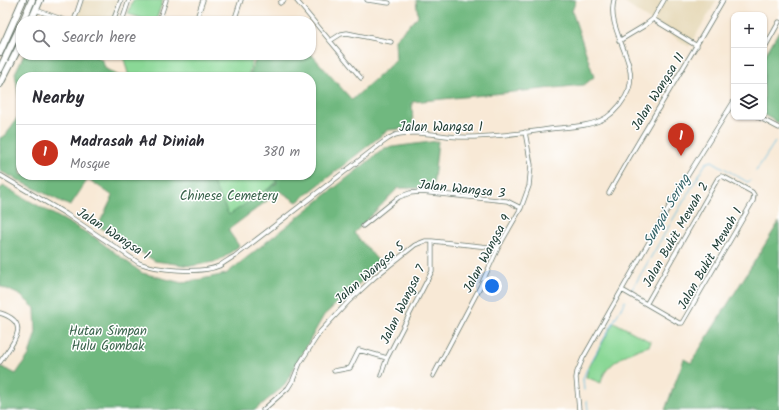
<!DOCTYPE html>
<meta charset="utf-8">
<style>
:root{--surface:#fff;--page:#f7f7f7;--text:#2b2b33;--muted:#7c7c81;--line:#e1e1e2;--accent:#c8321e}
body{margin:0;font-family:Kalam,sans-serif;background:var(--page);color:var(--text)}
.controls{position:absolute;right:12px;top:12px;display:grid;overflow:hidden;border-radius:8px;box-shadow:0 1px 3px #0004}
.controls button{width:36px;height:36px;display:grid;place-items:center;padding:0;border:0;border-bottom:1px solid var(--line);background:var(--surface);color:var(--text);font:20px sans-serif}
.you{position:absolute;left:492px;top:286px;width:14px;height:14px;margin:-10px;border:3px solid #fff;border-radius:50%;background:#1a73e8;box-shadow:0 0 0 6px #1a73e833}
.badge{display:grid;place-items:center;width:26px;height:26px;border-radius:50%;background:var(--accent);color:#fff;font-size:13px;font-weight:700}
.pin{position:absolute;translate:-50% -33px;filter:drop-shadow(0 1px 2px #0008)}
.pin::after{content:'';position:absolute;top:21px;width:14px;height:12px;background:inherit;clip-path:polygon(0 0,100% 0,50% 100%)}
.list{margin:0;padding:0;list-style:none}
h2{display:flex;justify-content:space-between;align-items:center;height:52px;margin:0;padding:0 16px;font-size:17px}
h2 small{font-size:13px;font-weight:400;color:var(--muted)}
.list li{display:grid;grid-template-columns:26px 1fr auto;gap:12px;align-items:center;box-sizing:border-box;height:56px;padding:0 16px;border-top:1px solid var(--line)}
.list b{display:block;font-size:15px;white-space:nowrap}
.list p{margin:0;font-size:13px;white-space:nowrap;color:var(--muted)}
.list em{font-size:13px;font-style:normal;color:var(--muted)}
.icon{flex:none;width:22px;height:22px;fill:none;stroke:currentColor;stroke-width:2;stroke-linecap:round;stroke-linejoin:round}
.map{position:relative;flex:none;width:779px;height:410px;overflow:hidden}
.search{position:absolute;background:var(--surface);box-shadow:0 1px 3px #0004;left:16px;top:16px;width:300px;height:44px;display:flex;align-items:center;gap:10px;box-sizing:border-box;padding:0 14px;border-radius:16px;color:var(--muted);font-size:15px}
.panel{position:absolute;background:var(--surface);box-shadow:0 1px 3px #0004;left:16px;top:72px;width:300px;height:108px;border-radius:16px}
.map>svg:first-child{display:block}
.built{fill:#e7daba}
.green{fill:#8ad896;stroke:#548a65}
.forest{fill:#6fb87f;stroke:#477a5a}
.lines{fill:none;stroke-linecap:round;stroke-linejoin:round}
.stream{stroke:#61bcdf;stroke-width:1}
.street-casing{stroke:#6b796d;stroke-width:5}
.highway-casing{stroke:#6b796d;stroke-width:8}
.street{stroke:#fff;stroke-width:3.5}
.highway{stroke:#fff;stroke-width:6}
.labels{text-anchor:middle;stroke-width:3;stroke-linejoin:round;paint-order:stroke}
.street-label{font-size:13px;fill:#1f3d34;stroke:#fff}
.park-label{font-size:13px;fill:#3a644c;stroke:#fff}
.water-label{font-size:14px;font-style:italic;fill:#336367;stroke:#fff}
</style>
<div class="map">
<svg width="779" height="410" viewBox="0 0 779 410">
<rect width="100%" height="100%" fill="#fff"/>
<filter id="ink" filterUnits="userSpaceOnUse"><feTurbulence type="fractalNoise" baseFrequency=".025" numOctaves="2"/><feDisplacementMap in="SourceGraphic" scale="8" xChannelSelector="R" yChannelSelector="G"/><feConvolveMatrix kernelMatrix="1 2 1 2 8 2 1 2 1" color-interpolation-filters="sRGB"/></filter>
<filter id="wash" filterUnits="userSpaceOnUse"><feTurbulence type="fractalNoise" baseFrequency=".012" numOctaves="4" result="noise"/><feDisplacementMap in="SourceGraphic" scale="16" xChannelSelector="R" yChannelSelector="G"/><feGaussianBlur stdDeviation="0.9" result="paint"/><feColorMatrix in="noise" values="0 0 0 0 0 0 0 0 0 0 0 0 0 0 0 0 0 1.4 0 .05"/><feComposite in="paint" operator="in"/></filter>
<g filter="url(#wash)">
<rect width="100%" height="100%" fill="#f8e9d6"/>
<path class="built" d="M83,0H119L112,21H75Z
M620,0H717L689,47Z"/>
<path class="green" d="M133,0H163L156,20L144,19L128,14Z
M123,55H249L253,57L248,77H129Z
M189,175H282L279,180L225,225Z
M614,322L651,342L649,346C632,350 603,364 601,383L586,377L589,367Z"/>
<path class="forest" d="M416,0H576L572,11L594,77L584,85L412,102L413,128L388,130L297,202L280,191L228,230L239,246L219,261L191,266L155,261L98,226L113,196L88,179L70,206L0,171V138L6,135L21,112L15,73L24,55H93L101,59L106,69L121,77H21V175H209L229,215L277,183L274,175H311V77H250C251,72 252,66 255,61C260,51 281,55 291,56L292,55L311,54L352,100L396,60L395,39L418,16Z
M779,31V123L764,115V57Z
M438,141L433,188H398L354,233L381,264L324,315L284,386L255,410H0V366L16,374L29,355L36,332L35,308L20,295L0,286V189L3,186L94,237L142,273L182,283L226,274L385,148Z
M779,222V410H665L684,359L691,363Z"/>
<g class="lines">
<path class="stream" d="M756,171L775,142
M631,291L706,163L712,161L747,182L750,181
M584,390L583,379L586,371L625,301
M587,401L588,410"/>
</g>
</g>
<g filter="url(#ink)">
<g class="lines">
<defs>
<path id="street" d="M296,0L361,78
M367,0L389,3
M280,3L284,0
M36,10L67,21
M653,19L697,46
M74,21L81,0
M113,21L121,0
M122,21L129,0
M159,21L166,0
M196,21L203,0
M234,21L241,0
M330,41L341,34L347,33L391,42
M619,41L644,26L653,19L664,0
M764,49L779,22
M758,117L779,128
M0,175L66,214L139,263C156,270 201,274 219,266C224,263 229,259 235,256L382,143C386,140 391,137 395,135C414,130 440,136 459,137C489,138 521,133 550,129C568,127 591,127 607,117C616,111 625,100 629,89C638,60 606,30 614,0
M609,193C645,128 686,65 723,0
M363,226L399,197L410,193L421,192L507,201L521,208
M622,290L679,323H682L753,201L754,195L752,192L724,177L721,176L718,178L647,303
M0,313C33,323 12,344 0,362
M334,371L350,368L359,350L387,358
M381,375L387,358L432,271V241
M433,376L480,287L498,248L521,208L529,186L531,165L525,132
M263,410L288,388L293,380L300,363L320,332L348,302L375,277L415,245L425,241H432L498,248
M579,410L576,378L577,372L583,358L678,191L734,101"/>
<path id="highway" d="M23,21L32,0
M31,21L40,0
M0,52L23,0
M0,69L21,25
M0,84L21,43"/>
</defs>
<use href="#street" class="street-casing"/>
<use href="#highway" class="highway-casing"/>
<use href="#street" class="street"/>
<use href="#highway" class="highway"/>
</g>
</g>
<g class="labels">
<g class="street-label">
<text transform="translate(657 91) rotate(-58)" y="5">Jalan Wangsa 11</text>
<text x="441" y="131">Jalan Wangsa 1</text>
<text transform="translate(462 188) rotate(6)" y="5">Jalan Wangsa 3</text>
<text transform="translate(114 233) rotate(33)" y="5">Jalan Wangsa 1</text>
<text transform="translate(675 234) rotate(-60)" y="5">Jalan Bukit Mewah 2</text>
<text transform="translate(486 253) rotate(-62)" y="5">Jalan Wangsa 9</text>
<text transform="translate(709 258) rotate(-60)" y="5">Jalan Bukit Mewah 1</text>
<text transform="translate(369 272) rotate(-41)" y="5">Jalan Wangsa 5</text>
<text transform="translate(402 304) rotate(-64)" y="5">Jalan Wangsa 7</text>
</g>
<g class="park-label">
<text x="229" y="200">Chinese Cemetery</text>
<text x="108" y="335">Hutan Simpan<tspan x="108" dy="15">Hulu Gombak</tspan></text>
</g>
<g class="water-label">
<text transform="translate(666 210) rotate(-60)" y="5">Sungai Sering</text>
</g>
</g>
</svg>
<div class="controls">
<button>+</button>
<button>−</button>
<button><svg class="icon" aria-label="layers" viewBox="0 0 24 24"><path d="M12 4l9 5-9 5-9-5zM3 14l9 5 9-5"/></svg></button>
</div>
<div class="you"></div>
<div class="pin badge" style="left:681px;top:156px">1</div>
<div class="search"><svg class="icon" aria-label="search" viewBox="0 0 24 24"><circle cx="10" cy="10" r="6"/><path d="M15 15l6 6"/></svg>Search here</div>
<section class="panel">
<h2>Nearby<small></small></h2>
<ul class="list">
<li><span class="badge">1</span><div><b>Madrasah Ad Diniah</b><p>Mosque</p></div><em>380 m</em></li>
</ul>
</section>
</div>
